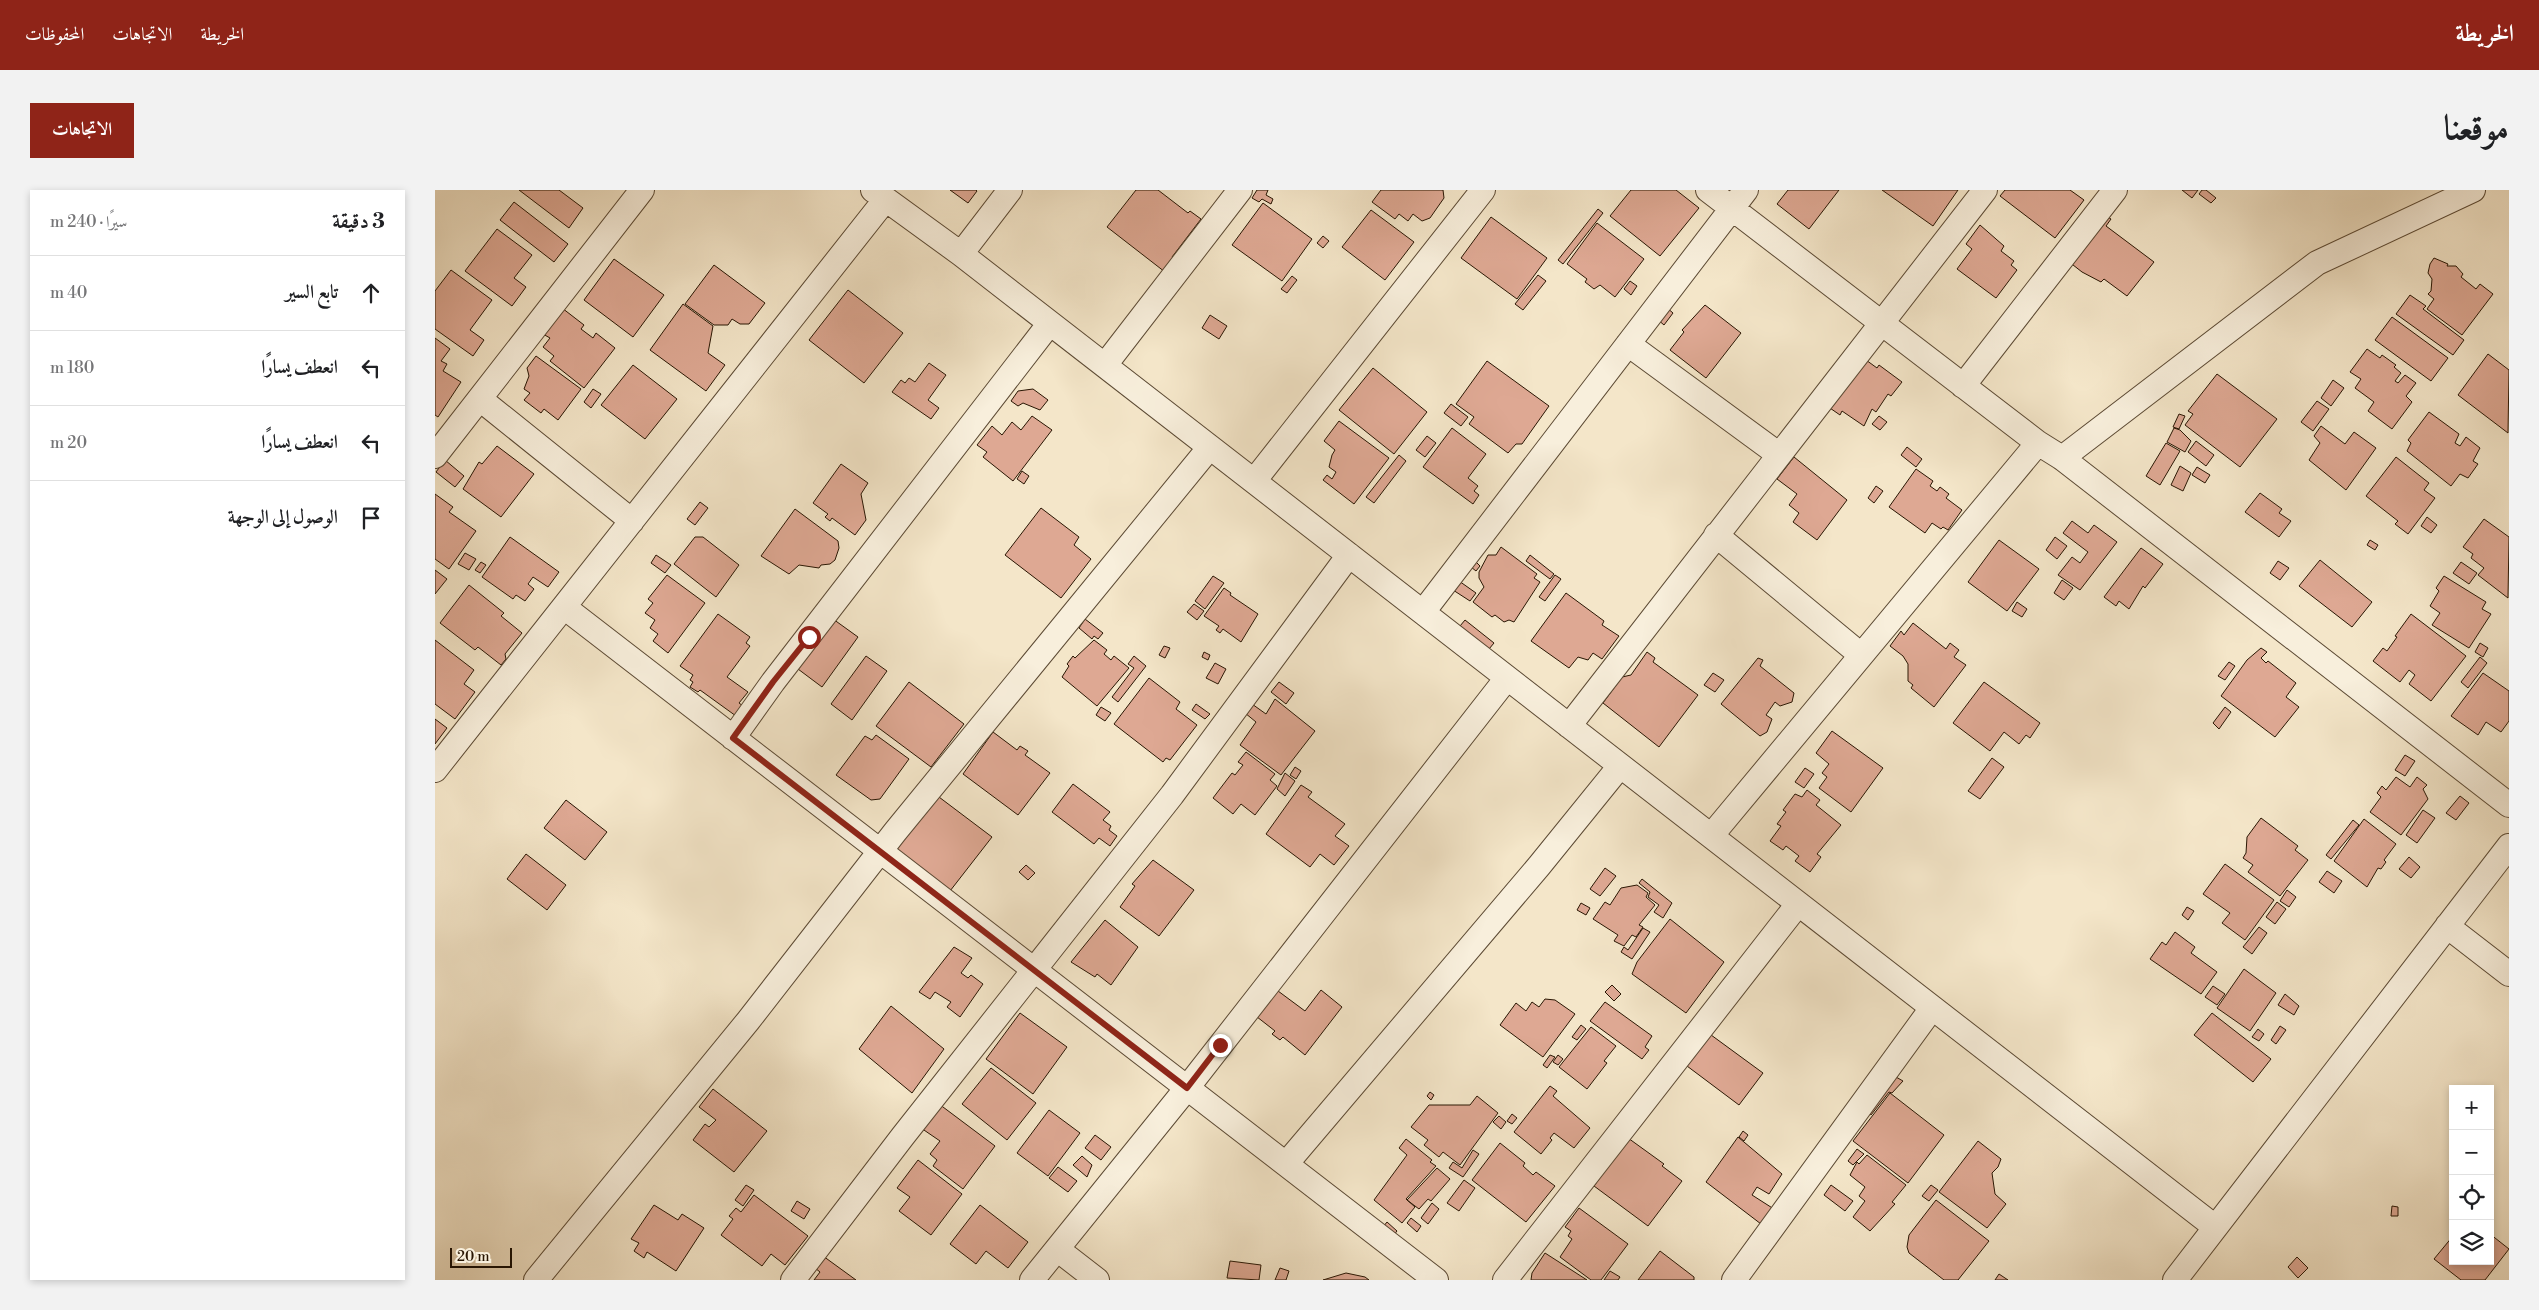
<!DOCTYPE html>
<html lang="ar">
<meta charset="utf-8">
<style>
:root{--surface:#fff;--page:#f2f2f2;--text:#202124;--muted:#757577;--line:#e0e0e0;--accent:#8f2418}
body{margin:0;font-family:"Libre Bodoni",Amiri,serif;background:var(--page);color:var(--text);direction:rtl}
.controls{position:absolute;right:15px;bottom:15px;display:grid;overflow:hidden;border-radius:0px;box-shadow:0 2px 8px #0003}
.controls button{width:45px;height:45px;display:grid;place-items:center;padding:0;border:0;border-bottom:1px solid var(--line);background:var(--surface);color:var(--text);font:25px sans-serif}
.scale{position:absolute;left:15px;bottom:12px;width:62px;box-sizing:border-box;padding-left:5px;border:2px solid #291603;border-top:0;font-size:14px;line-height:18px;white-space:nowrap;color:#291603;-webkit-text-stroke:4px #f8efdc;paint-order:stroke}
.stop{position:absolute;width:15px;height:15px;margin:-11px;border:4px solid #8f2418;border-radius:50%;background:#fff}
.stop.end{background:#8f2418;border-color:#fff;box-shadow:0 1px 5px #0008}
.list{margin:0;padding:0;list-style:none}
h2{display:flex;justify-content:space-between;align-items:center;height:65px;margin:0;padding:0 20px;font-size:21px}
h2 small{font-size:16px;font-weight:400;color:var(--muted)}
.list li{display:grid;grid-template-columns:32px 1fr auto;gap:15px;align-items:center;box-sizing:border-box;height:75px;padding:0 20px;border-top:1px solid var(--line)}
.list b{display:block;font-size:19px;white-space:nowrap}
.list em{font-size:16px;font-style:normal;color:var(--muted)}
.icon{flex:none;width:28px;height:28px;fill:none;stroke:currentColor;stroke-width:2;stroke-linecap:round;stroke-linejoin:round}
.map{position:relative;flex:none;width:2074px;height:1090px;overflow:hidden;direction:ltr;border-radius:0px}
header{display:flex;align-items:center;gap:30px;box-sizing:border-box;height:70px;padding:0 25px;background:var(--accent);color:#fff}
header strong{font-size:24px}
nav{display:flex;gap:28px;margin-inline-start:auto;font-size:18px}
.intro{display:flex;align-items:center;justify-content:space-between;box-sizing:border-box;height:120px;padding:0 30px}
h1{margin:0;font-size:35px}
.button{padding:12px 22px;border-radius:0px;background:var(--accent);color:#fff;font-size:18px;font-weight:700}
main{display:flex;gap:30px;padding:0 30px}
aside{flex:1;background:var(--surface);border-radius:0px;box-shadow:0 2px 8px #0003}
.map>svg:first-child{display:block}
.building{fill:#dea893;stroke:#291603}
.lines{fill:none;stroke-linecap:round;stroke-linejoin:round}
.minor-casing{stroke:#5c4a34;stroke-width:26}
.minor{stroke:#f8efdc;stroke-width:24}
.route{stroke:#8f2418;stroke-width:6}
</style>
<header>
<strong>الخريطة</strong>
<nav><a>الخريطة</a><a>الاتجاهات</a><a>المحفوظات</a></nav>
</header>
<div class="intro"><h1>موقعنا</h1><a class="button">الاتجاهات</a></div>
<main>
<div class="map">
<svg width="2074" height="1090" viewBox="0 0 2074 1090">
<rect width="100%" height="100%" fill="#f4e6c9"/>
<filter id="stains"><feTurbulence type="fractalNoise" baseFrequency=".004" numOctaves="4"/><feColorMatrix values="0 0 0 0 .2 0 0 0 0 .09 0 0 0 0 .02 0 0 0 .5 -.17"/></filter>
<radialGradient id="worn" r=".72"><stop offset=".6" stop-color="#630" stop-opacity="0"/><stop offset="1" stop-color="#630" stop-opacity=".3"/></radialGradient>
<path class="building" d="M84,0H124L148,18L134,38Z
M515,0H541L542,1L533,13Z
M701,0H723L753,23L755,21L766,29L737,67L740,69L730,82L672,37Z
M822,0H833L831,5L838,9L836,14L827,9L824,12L817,8Z
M946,0H1008L1009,8L995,28L987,31L978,24L973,31L964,24L960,29L937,12Z
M1196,0H1241L1264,18L1225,66L1175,26Z
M1353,0H1404L1374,39L1342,14Z
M1447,0H1523L1498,36Z
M1570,0H1635L1649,10L1620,48L1565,6Z
M1747,0H1763L1757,8Z
M1767,0H1771L1781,8L1776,13L1764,4Z
M79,12L133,54L119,72L65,30Z
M828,13L877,49L847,91L797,55Z
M1163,19L1168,23L1128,74L1123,70Z
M936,20L979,52L950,90L907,57Z
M1669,25L1676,29L1671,36L1719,72L1692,106L1669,89L1666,92L1647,82L1633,71Z
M1056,27L1112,68L1082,109L1026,68Z
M1162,33L1209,69L1180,107L1165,95L1159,99L1150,92L1152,89L1132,74Z
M1545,35L1569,56L1566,61L1579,71L1576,75L1582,80L1561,108L1522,79L1537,59L1531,54Z
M62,39L97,65L79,88L91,97L77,116L30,81Z
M888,46L894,51L888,58L882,53Z
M1999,68L2013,74L2012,76H2021L2028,84L2026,87L2041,99L2045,94L2058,104L2027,145L1992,119L1999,109L1993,104L1996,101L1997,89L1993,83L1995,74Z
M179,69L229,105L198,147L149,110Z
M279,75L330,113L314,134H305L297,129L293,135H279L250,114Z
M16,80L57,110L35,140L49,150L38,166L0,139V101Z
M1103,85L1111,91L1088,120L1080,114Z
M857,86L862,90L852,103L846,99Z
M1195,91L1202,96L1196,105L1189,99Z
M413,100L468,143L429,193L374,150Z
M1975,105L1991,116L1988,119L2029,150L2018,165L1961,124Z
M248,114L278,136L273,163L290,175L271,201L215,160Z
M1270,115L1306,143L1271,188L1235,160L1249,142L1247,140Z
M1231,117L1238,123L1229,135L1222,129Z
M127,118L149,135L146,139L158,148L161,143L180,158L149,198L115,171L119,166L108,157L115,148L108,144Z
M775,125L792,136L784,149L767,138Z
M1957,127L2013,168L1996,191L1940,150Z
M0,148L15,159L6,171L12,174L8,181L26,192L3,227L0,225Z
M1932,159L1945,168L1947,165L1961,175L1959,177L1966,183L1960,191L1963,193L1970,185L1981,193L1971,206L1977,212L1957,239L1933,221L1939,212L1920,198L1926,189L1915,182Z
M2053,164L2074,180L2073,243L2023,205Z
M101,166L146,199L123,230L109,219L106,223L89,210L95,203L89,199L94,186L92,178Z
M1431,170L1442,178L1444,175L1467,192L1456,206L1453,204L1441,222L1437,219L1429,236L1407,221L1405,225L1392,216Z
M1052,171L1114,216L1087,254H1081L1073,263L1034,234L1039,227L1021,214Z
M494,173L511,185L493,210L504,218L496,229L457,202L466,190L470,193L474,188L480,192Z
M198,175L242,209L210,249L166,215Z
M938,178L992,222L959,264L904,220Z
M1782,184L1842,229L1805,277L1750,235L1758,224L1753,221Z
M1898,190L1909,198L1896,216L1886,208Z
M158,199L166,204L156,218L149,212Z
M598,199L613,210L605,220L588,213L583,216L576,211L583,201Z
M1882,211L1894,219L1878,241L1866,232Z
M1016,214L1033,227L1026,236L1009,223Z
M1994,222L2024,244L2020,253L2025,256L2031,247L2045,258L2038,271L2043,274L2033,288L2025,284L2016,296L1972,261L1976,253L1973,250Z
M1744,224L1750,226L1744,239L1738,237Z
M597,226L617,240L578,291L548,267L552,262L542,255L557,236L567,245L577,232L586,240Z
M1444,226L1452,232L1445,240L1437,234Z
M904,231L954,268L919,314L888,290L892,285L897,289L901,282L894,277L897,265L900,260L889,251Z
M1886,236L1910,254L1919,242L1941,258L1911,300L1874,270L1885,253L1879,246Z
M1017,238L1051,264L1033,288L1043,296L1039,301L1044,305L1038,314L988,277Z
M1739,238L1745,240L1756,251L1750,262L1732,252Z
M992,246L1001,253L990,267L981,260Z
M1761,251L1779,265L1771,276L1753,262Z
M1731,253L1745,261L1725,295L1711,286Z
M62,256L99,284L66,327L28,299L44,272L47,274Z
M1472,257L1487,269L1481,277L1466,265Z
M964,265L971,271L939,313L931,307Z
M1359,267L1412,310L1382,350L1358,332L1364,323L1354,315L1362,304L1342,289Z
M1961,267L1994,293L1989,300L2000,308L1973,344L1960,334L1963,331L1931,306Z
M10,270L29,286L20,297L1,282Z
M406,274L433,293L426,304L431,330L420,345L397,328L395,331L390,327L393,324L378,313Z
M1745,276L1756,283L1748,301L1736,295Z
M1762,277L1775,285L1770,293L1757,285Z
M1481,279L1498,291L1495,296L1502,301L1505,297L1514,304L1511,308L1527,320L1513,340L1508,337L1506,339L1497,333L1490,343L1454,317Z
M587,281L594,286L589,294L582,289Z
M1441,296L1448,301L1439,313L1433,308Z
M1825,303L1847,319L1844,323L1856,331L1844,347L1810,322Z
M0,304L18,317L14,322L41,341L14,379L0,369Z
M265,312L273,318L260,335L252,329Z
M606,318L644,347L639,355L656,369L626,408L570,365Z
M360,319L403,351L404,358L400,370L395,374L386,375L384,378L364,375L354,384L326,366Z
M1992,327L2002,335L1996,343L1986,336Z
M2049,329L2074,347L2073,408L2043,385L2049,378L2036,368L2038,364L2028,357Z
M1637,331L1653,343L1659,335L1682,352L1645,400L1623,385L1637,367L1645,373L1653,362L1628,343Z
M75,347L124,382L113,397L98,387L93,394L99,399L90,411L81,405L78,409L47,387Z
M260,347H268L304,375L281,407L239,374Z
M1620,347L1632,356L1622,369L1611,360Z
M1564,350L1604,379L1572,421L1533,392Z
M1935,350L1943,355L1940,360L1932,355Z
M1066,357L1102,384L1099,388L1105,392L1079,432L1074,430L1069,432L1060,425L1057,427L1038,412L1049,397L1044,388V382L1053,365H1061Z
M1706,358L1728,374L1710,398L1708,396L1694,419L1684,411L1681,416L1669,407Z
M30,363L41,369L34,380L23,374Z
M221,365L236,375L230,383L216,373Z
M1095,365L1119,384L1115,389L1091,371Z
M1885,370L1937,412L1917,437L1864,396Z
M1843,371L1854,378L1845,390L1835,383Z
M46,372L51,375L45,383L40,380Z
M1041,372L1045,376L1041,381L1036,377Z
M2026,372L2042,383L2034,394L2018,383Z
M0,380L12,389L0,404Z
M232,385L270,413L233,463L218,451L223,444L215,438L220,430L210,423L218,413L213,409Z
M1120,385L1126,389L1110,411L1104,407Z
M778,386L789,393L770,419L760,411Z
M2009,386L2051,412L2047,419L2056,424L2034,458L1997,435L2005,423L1995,416L2004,401L2001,398Z
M1627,390L1638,398L1629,410L1619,403Z
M1024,391L1041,403L1035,411L1018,400Z
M34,395L69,423L66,426L87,443L70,464L71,469L66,475L43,457L40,460L5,433Z
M789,398L796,403L795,405L823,424L806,452L788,439L785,443L781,440L784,436L769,426Z
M1131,403L1169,431L1167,435L1184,446L1167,469L1158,463L1153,470L1143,467L1134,478L1096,451Z
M1582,412L1592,419L1587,427L1577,421Z
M759,414L769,421L762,430L752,422Z
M283,424L315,447L311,453L315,456L292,487L313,502L304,513L308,516L301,526L265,500L263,502L255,497L258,492L255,490L258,485L245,476Z
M1976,424L2031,466L1996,511L1974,494L1980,485L1974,480L1965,492L1938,471L1948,458L1952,461L1962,447L1960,446Z
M398,429L423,447L387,497L363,479Z
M650,429L668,443L663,449L659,446L657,449L644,438Z
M1030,430L1059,453L1054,459L1025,436Z
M1478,433L1511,459L1515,453L1524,460L1519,467L1531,475L1499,517L1476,498L1478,495L1473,491V474L1468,466L1455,456L1466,441L1469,445Z
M0,450L39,480L29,494L40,502L20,529L0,514Z
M659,450L672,460L669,464L676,470L679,466L694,478L662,516L627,487L634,476L632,474L638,466L640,468Z
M2045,453L2053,458L2048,467L2040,462Z
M729,456L735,458L730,468L724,465Z
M1826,458L1832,462L1826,468L1831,473L1833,471L1861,493L1851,507L1864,517L1840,547L1786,506L1812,470Z
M769,462L775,465L773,470L767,467Z
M1212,462L1220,468L1218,472L1263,505L1224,557L1168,513L1187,487L1196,485Z
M431,466L452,481L417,530L396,514Z
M699,466L711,476L683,512L677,507L699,478L693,474Z
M2045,467L2052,473L2033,498L2026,492Z
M1323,468L1328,470L1325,476L1359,503L1357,512L1345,516L1340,512L1331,525L1337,529L1332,542L1325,546L1286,514Z
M1794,472L1800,476L1790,490L1783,486Z
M780,473L791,479L783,494L771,488Z
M1278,483L1289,490L1280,502L1269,495Z
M2048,483L2074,501V531L2066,542L2051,532L2043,545L2016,526Z
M714,488L745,512L741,519L762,535L735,570L731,568L728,572L679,534Z
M474,492L529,534L496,577L441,536Z
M844,492L859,503L851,514L836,502Z
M1549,492L1605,533L1595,548L1591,545L1584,554L1569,542L1555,561L1518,533Z
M840,509L880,541L846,585L805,555L821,532L810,523L817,514L831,524Z
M761,514L775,524L770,529L757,520Z
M666,517L676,523L670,531L661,525Z
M1790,517L1796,522L1784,539L1778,533Z
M0,529L12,538L0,554Z
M1397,541L1448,578L1416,622L1384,598L1392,587L1387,583L1394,574L1381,563Z
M558,542L582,560L585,556L593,561L590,565L615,583L583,625L528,584Z
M441,545L474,569L445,609L436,610L401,585L430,546L437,550Z
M811,562L840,584L835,590L842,596L820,625L806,614L798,624L778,608L797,583L800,585L808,575L803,572Z
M1970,565L1980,571L1970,586L1960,580Z
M1557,568L1569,577L1545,609L1533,601Z
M860,577L866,581L861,589L855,585Z
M1370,578L1379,584L1369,598L1360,592Z
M850,583L860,591L850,606L842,599Z
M1961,587L1975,597L1982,587L1992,595L1988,599L1993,609L1966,645L1935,622L1946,607L1942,603L1947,596L1951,600Z
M638,594L675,622L668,630L676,636L674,640L682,646L675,656L664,648L659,654L617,622Z
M866,595L877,602L873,607L910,634L900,646L914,656L899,675L885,664L875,677L831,644Z
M1372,600L1385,610L1381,615L1406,635L1382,664L1386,667L1375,682L1360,671L1364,666L1351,656L1348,660L1335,651L1346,636L1342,634L1351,622L1348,620L1360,604L1367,607Z
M500,604L557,647L515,701L458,659Z
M2025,606L2034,613L2021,630L2011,623Z
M131,610L172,642L150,670L109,638Z
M1988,620L2000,628L1982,653L1971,645Z
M1826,628L1863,656L1860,660L1873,670L1845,706L1813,682L1818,675L1808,668L1811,663L1812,647Z
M1929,629L1961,654L1949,670L1951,672L1946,679L1943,678L1932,697L1899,671Z
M1918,630L1924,635L1896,669L1891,665Z
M91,664L131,695L112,720L72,689Z
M1974,667L1985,677L1976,688L1964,679Z
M718,670L759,700L724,746L685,717L700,696L697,694Z
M1790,674L1839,710L1810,750L1787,733L1795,723L1768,704Z
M591,675L600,683L593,690L584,682Z
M1170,678L1181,686L1165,706L1155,699Z
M1892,681L1907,691L1899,703L1884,692Z
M1207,689L1237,713L1228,728L1219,722L1224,715L1213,707L1215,702L1204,693Z
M1202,695L1213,703L1211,707L1220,715L1204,735L1208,737L1201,747L1197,745L1189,756L1179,751L1183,745L1158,729L1170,712L1175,715L1186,698Z
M1852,700L1861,707L1854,717L1845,711Z
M1842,712L1851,719L1840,734L1831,727Z
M1146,713L1155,718L1151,725L1142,720Z
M1752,717L1759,721L1753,730L1747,725Z
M1235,729L1289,772L1251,823L1197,784L1202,772Z
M670,730L703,757L676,795L662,784L660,787L636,772Z
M1824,737L1832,743L1817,764L1808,757Z
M1208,738L1215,742L1197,769L1186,762L1189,757L1193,760Z
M1740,742L1760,757L1756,763L1782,782L1766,804L1715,769L1727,752L1731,755Z
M519,757L537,768L526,783L533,788L536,785L548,794L525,827L512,817L516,812L500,802L495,809L484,802Z
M1809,779L1841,803L1815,841L1782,818Z
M1177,795L1186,804L1179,811L1170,802Z
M1778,796L1790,804L1782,815L1770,807Z
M839,798L870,821L886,800L907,817L870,865L848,847L845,850L837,844L840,841L817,823Z
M1850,804L1864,816L1859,825L1843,815Z
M1110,809L1120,810L1140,824L1108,867L1065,835L1081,813L1091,821L1097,812L1104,817Z
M1170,812L1217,846L1210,857L1214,860L1207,869L1155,831Z
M456,816L509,859L477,903L424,859Z
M585,823L632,857L598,904L551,869Z
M1777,823L1836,869L1818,892L1759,845Z
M1146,835L1151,839L1142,850L1137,847Z
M1845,836L1851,840L1841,854L1836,850Z
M1156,837L1181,856L1169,871L1172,873L1152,899L1124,877Z
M1823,839L1829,844L1824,851L1817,847Z
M1272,842L1328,883L1304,915L1248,873Z
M1115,865L1120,867L1112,878L1108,875Z
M1123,865L1128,869L1123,875L1118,872Z
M556,878L601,913L572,950L527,914Z
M1461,887L1468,891L1457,903L1454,902L1436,925L1427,917Z
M1115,896L1122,901L1118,906L1155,938L1139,958L1119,943L1115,948L1117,950L1106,964L1079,942Z
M278,899L332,941L299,982L258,950L270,934L274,937L281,930L264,917Z
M995,902L999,905L996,910L992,906Z
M1455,903L1509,945L1473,993L1418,951Z
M1042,906L1063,923L1025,975L1008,962L1004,967L989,955L993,950L976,937L994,915H1035Z
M504,914L560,956L528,999L498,976L502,970L495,964L505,951L486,938Z
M614,920L645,943L613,986L582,963Z
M1077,924L1082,928L1077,934L1072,931Z
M1064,926L1071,932L1066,939L1058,932Z
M1308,941L1313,945L1309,951L1304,947Z
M660,945L676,957L666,970L650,958Z
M1303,947L1347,984L1334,1004L1322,997L1317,1005L1342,1021L1326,1034L1271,992Z
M1193,948L1229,974L1227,976L1247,991L1213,1036L1159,996Z
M971,949L997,970L995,972L1001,976L971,1009L980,1017L967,1033L939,1010L972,965L964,958Z
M1543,951L1566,969L1563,977L1557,983L1560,1004L1571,1014L1552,1038L1504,1002Z
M1065,953L1090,973L1088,976L1098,985L1101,982L1120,996L1091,1032L1037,990Z
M1422,959L1429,964L1418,975L1413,971Z
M1038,960L1044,964L1028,987L1014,978L1018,972L1027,978Z
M1432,965L1471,995L1457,1012L1460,1014L1435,1041L1418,1027L1430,1011L1424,1006L1430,997L1415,985L1422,972L1424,974Z
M647,966L657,975L652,987L638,975Z
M483,970L527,1004L496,1045L464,1021L475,1007L462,998Z
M623,977L642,991L633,1002L614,988Z
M1002,978L1015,989L996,1011L993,1009L984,1019L972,1010Z
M1029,990L1040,998L1024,1021L1012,1013Z
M311,995L319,1000L308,1016L300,1010Z
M1396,995L1418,1011L1410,1021L1389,1005Z
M1496,995L1503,1000L1494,1011L1487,1006Z
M319,1005L373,1046L350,1075L336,1064L327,1076L286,1045L298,1029L294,1026L301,1018L306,1022Z
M1501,1010L1554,1051L1523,1090H1509L1474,1063L1472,1057L1474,1045Z
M362,1011L375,1019L369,1029L356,1021Z
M997,1013L1004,1019L993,1034L986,1028Z
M219,1015L243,1030L247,1024L269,1038L241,1081L212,1062L209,1068L199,1061L204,1053L196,1049Z
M545,1015L593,1052L573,1078L551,1061L541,1074L515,1054Z
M1957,1016L1963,1017V1026H1956Z
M1144,1018L1193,1054L1166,1090H1156L1125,1067L1137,1049L1133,1046L1136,1041L1130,1037Z
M976,1028L986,1036L982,1042L972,1033Z
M952,1032L962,1041L958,1046L948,1037Z
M2055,1044L2074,1059L2050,1090H2026L1999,1069L2018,1046V1071H2055Z
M1225,1061L1259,1087V1090H1203Z
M1110,1063L1152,1090H1096L1097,1083Z
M388,1066L421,1090H379L385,1082L380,1078Z
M1862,1067L1873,1078L1863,1088L1853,1077Z
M795,1071L826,1075L824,1090L792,1088Z
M845,1078L854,1081L851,1090H840Z
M1175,1081L1185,1087L1183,1090H1169Z
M911,1083L930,1087L934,1090H888Z
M1564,1084L1573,1090H1560Z"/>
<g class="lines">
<defs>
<path id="minor" d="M438,0L526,64L1780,1037
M1273,0L1603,253L1627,268L2074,615
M526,64L575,0
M1193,154L1343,264
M670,175L805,0
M1528,196L1680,0
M45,209L197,331
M0,266L207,0
M1627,268L1882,73L2038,0
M819,291L1048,0
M1281,345L1426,465
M129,417L1001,1090
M988,422L1311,0
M1134,536L1550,0
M298,548L338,492L615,133
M0,580L450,10
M1276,646L1603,253
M2012,736L2074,784
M851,974L1104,676L1185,576
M622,1059L662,1090
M101,1090L313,831L460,642L775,257
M358,1090L468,946L737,605L914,365
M597,1090L752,898L1072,488
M1070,1090L1363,714
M1299,1090L1497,818
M1740,1090L2074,656"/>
</defs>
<use href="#minor" class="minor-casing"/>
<use href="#minor" class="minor"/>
</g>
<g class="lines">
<path class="route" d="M374,447L338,492L298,548L752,898L785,855"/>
</g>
<rect width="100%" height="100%" filter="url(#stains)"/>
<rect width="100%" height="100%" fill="url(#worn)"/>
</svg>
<div class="controls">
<button>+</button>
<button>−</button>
<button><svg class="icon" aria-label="locate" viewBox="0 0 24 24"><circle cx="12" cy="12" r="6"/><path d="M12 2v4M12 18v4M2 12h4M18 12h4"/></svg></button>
<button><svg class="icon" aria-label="layers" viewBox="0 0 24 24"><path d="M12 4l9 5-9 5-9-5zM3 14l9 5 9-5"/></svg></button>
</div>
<div class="scale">20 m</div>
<div class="stop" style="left:374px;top:447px"></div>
<div class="stop end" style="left:785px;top:855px"></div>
</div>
<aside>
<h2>3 دقيقة<small>سيرًا · 240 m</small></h2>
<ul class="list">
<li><svg class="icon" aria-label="ahead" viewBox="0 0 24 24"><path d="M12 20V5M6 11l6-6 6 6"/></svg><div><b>تابع السير</b></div><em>40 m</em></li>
<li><svg class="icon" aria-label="left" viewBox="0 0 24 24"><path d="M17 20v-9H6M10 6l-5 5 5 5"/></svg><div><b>انعطف يسارًا</b></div><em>180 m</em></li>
<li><svg class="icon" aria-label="left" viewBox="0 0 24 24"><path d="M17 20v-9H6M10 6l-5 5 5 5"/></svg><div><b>انعطف يسارًا</b></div><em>20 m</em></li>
<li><svg class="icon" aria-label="arrive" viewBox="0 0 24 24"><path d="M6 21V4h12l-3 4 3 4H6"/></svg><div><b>الوصول إلى الوجهة</b></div></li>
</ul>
</aside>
</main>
